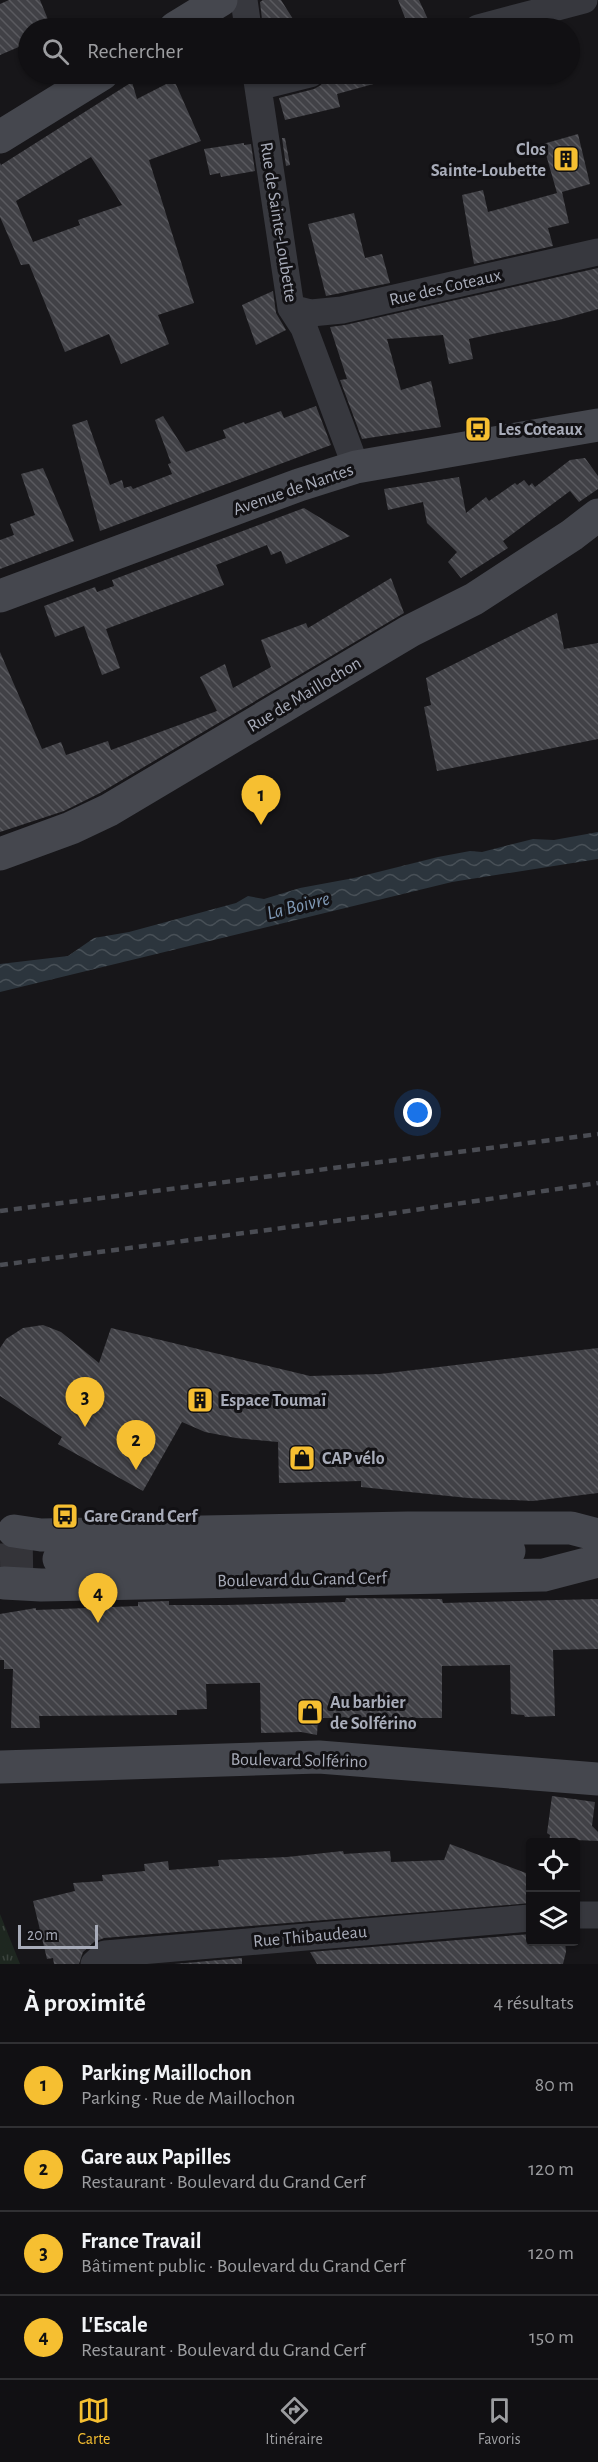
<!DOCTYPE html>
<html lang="fr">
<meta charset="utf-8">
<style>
:root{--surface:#111013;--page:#1e1e21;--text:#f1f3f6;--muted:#9c9da0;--line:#303033;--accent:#f6bf31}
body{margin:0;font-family:"Alegreya Sans",sans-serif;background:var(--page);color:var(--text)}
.controls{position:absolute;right:18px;bottom:18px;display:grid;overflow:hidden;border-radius:6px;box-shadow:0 2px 4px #0004}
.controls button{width:54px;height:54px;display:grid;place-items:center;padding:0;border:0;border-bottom:2px solid var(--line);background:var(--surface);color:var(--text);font:30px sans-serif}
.scale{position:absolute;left:18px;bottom:15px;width:80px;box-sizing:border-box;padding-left:6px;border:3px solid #a8acb9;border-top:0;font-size:16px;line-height:21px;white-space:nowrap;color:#a8acb9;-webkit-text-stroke:4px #121114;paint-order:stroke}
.you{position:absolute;left:418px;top:1113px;width:21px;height:21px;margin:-15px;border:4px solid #fff;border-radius:50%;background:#1a73e8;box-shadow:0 0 0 9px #1a73e833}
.badge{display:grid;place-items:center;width:39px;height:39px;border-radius:50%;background:var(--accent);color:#111;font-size:20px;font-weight:700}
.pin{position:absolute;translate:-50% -50px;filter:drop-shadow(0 2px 3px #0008)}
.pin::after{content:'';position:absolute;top:32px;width:21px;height:18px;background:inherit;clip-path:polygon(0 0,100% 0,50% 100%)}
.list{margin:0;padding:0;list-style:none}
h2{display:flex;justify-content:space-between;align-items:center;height:78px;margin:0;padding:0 24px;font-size:26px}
h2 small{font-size:20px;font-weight:400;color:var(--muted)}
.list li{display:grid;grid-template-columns:39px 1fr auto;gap:18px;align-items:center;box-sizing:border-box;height:84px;padding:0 24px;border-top:2px solid var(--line)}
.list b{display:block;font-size:22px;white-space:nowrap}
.list p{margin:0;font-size:20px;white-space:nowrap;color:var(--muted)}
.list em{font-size:20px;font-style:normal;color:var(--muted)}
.icon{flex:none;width:33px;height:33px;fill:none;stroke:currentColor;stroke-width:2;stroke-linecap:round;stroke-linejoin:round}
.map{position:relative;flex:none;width:598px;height:1964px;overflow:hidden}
.search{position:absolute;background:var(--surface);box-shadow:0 2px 4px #0004;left:18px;right:18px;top:18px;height:66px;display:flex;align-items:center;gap:15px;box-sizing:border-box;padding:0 21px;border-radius:33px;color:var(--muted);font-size:22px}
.sheet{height:414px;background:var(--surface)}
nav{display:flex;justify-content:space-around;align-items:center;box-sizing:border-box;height:84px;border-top:2px solid var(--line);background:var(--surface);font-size:16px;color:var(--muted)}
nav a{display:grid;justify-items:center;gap:3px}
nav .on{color:var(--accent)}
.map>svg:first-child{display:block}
.grass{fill:url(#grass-tufts)}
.water{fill:url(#water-waves)}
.building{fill:url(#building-back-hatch);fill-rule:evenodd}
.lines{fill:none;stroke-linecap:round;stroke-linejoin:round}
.secondary-tunnel{stroke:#343439;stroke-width:33;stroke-dasharray:33 16;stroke-linecap:butt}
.street{stroke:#37383e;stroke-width:27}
.secondary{stroke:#45474e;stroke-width:33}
.rail{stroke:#4a4c53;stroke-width:4.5;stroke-dasharray:8 6;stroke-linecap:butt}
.labels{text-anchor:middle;stroke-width:6;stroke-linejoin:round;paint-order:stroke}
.poi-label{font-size:18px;font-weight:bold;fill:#a8acb9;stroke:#121114;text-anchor:start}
.street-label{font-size:18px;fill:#a8acb9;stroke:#121114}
.water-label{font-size:20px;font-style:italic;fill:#7f98b4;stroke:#121114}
</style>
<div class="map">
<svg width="598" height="1964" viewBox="0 0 598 1964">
<defs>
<pattern id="grass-tufts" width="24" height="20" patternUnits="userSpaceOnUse" patternTransform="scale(1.5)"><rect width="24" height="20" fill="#1e2720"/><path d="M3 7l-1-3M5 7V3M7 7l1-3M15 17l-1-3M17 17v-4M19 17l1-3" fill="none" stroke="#3c443e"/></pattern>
<pattern id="water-waves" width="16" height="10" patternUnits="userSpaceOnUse" patternTransform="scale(1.5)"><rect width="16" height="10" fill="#2c353d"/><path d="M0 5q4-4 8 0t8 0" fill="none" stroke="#485057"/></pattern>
<pattern id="building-back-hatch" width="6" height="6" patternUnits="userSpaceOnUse" patternTransform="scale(1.5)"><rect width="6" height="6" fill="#414146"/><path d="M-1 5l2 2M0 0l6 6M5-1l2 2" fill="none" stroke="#5a5a5f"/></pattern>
</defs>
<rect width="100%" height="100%" fill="#171619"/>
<path class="grass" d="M0,1914L20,1964H0Z"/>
<path class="water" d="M598,832V859L452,882L0,992V964L68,956L94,938L129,932L236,903L248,896L264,899L300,888L354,878L438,857L470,851L482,852L533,839L554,840Z"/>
<path class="building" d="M9,0H40L51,27L28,28V43L0,55V4Z
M263,0H281L293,19L280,28H263L260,2Z
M398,0H419L432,28H409Z
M335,74H387L388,80L337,94L340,107L285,120L279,98L314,89L321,85L325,76Z
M174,80L201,141L149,160L194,303L158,315L169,344L121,364L109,334L65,352L29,264L21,265L0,217V163L1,165L132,82L137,99ZM91,157L122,205L78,220L80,225L33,242L16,201Z
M578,134L590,184L562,192L569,223L548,228L553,246L474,264L462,195L483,190L488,212L557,193L543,144Z
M282,138H285L290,165L286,166Z
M244,143V145L251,144L255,171L221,177L220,173L210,175L204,149Z
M354,213L365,258L382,254L390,283L326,296L308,224Z
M598,268V309L559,320L469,339L473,359L449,364L443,335L387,339L401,390L431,381L441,427L362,439L340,380L347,379L330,327L345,325Z
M273,291L276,313L286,330L256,345L242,305Z
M316,406L331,445L100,531L72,425L87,420L110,485L122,480L124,488L131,486L133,489L172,474L168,464L171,463L155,420L163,416L186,452L226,438L223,430L244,422L245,424L281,411L284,418Z
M585,458L598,476V489L579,502L570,491L503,541L508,548L461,578L448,562L457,552L427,523L423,502L388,510L384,489L459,477L466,513L486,497L489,501L515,483L517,485L524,480L529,486L532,483L535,487L570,460Z
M43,468L74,541L0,569V540L14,535L10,524L35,515L21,474Z
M304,508L350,536L286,564L281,551L271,555L267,545L216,565L224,585L106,629L120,668L102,675L84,626L55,637L44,606L95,587L97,592L114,586L112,580Z
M391,578L404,613L100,793L64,811L0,832V652L42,749L61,742L66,755L108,741L111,750L217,711L200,677L225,664L233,688L271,667L261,640L306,623L308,628Z
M557,613L564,649L598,643V739L437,771L424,707L431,705L426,678Z
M43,1325L61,1332L99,1363L111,1328L310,1376L380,1374L598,1348V1493L533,1501L468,1498L361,1487V1481L279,1483L278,1442L236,1438L205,1432L182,1422L143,1491L58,1444L62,1437L0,1396V1348L6,1339L23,1328Z
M346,1598L442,1599L443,1603L598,1599V1649L553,1650L555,1716L525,1717L524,1715L511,1714L510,1665L442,1666V1718H318L317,1735L301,1732L261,1733L260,1683L206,1684L207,1709L177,1710V1715L39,1716L40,1728H11L13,1669H4V1660H0V1614L36,1608V1610L138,1606V1602L169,1601V1605H227L345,1602Z
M552,1796L595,1802L592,1826L598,1832V1841L576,1840V1842H549L550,1835L547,1833Z
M450,1844L531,1875V1903L104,1938L94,1942L83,1952L79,1964H54L53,1958L47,1959L33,1901L75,1891L73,1883L103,1881L102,1875L145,1871L144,1864L168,1861L169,1870L219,1866L218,1860L287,1857L343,1851L344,1854L390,1851L391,1862L444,1860Z
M531,1934V1941H565L566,1952L563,1964H317L310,1952Z
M242,1958V1964H174Z"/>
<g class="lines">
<path class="secondary-tunnel" d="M0,1560L59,1559"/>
<path class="street" d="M244,0L248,28
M478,28L584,0
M256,74L291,308L304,328L356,467
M258,87L310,74
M291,308L311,313L342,310L598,252
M576,1915H598
M94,1964L105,1954L530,1918"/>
<path class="secondary" d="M175,28L221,0
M0,137L102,74
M0,596L299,485L356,467L598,425
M0,854L71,828L109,810L410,631L474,599L572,535L598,515
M14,1531L41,1535L408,1528H571L598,1535
M59,1559L509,1551
M4,1583L41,1585L544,1575L598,1561
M0,1767L319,1757L598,1779"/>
<path class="rail" d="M0,1211L598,1134
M0,1265L374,1216L598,1183"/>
</g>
<defs>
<symbol id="building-square" viewBox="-11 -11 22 22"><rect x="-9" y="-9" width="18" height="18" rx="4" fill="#f6bf31" stroke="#121114"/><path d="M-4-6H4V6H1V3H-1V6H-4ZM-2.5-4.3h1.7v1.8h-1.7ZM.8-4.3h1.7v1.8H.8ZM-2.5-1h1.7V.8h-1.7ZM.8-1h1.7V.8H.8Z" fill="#111"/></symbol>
<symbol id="bus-square" viewBox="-11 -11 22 22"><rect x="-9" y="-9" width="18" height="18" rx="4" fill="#f6bf31" stroke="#121114"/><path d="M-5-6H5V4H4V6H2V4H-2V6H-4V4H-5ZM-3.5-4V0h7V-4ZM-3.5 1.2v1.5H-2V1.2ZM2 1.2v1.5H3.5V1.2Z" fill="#111"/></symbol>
<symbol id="shop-square" viewBox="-11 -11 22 22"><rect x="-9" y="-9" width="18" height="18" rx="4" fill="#f6bf31" stroke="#121114"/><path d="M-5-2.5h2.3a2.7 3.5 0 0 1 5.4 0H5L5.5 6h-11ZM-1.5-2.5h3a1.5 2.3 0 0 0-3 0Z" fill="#111"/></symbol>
</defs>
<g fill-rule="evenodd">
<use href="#building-square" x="551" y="144" width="30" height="30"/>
<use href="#bus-square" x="463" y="414" width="30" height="30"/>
<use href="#building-square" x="185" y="1385" width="30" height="30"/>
<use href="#shop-square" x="287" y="1443" width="30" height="30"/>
<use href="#bus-square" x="50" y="1501" width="30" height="30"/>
<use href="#shop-square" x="295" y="1697" width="30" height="30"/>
</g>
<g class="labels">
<g class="poi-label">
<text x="546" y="155" text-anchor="end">Clos<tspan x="546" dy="21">Sainte-Loubette</tspan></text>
<text x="498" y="435">Les Coteaux</text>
<text x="220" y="1406">Espace Toumaï</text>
<text x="322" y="1464">CAP vélo</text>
<text x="84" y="1522">Gare Grand Cerf</text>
<text x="330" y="1708">Au barbier<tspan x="330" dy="21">de Solférino</tspan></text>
</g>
<g class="street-label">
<text transform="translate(279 222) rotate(81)" y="6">Rue de Sainte-Loubette</text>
<text transform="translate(445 287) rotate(-13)" y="6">Rue des Coteaux</text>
<text transform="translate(293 489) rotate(-19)" y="6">Avenue de Nantes</text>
<text transform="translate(304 694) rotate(-31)" y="6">Rue de Maillochon</text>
<text transform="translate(302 1579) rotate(-1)" y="6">Boulevard du Grand Cerf</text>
<text transform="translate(299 1760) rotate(1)" y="6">Boulevard Solférino</text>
<text transform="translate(310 1936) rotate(-5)" y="6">Rue Thibaudeau</text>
</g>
<g class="water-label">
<text transform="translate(298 905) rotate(-14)" y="7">La Boivre</text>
</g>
</g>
</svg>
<div class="controls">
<button><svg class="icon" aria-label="locate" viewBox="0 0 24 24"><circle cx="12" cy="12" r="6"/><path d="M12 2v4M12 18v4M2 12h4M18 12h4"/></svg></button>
<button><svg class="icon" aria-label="layers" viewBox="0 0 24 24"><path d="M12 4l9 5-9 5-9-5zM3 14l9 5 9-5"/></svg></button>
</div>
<div class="scale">20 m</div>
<div class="you"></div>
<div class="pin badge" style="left:261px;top:825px">1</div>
<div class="pin badge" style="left:136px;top:1470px">2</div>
<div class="pin badge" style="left:85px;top:1427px">3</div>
<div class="pin badge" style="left:98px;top:1623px">4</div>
<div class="search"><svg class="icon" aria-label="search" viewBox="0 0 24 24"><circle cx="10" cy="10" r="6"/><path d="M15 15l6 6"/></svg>Rechercher</div>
</div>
<section class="sheet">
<h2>À proximité<small>4 résultats</small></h2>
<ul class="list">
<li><span class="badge">1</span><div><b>Parking Maillochon</b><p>Parking · Rue de Maillochon</p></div><em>80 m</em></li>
<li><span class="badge">2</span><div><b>Gare aux Papilles</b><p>Restaurant · Boulevard du Grand Cerf</p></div><em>120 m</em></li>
<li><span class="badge">3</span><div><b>France Travail</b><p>Bâtiment public · Boulevard du Grand Cerf</p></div><em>120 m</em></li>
<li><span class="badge">4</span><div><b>L'Escale</b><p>Restaurant · Boulevard du Grand Cerf</p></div><em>150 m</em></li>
</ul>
</section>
<nav>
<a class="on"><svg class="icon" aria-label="map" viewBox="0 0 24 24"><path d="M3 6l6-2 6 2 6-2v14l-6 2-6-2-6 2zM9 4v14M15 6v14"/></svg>Carte</a>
<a><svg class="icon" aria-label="directions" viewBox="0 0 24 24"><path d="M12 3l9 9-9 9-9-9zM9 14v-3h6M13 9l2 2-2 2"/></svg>Itinéraire</a>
<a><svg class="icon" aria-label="saved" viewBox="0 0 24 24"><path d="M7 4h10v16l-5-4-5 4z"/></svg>Favoris</a>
</nav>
